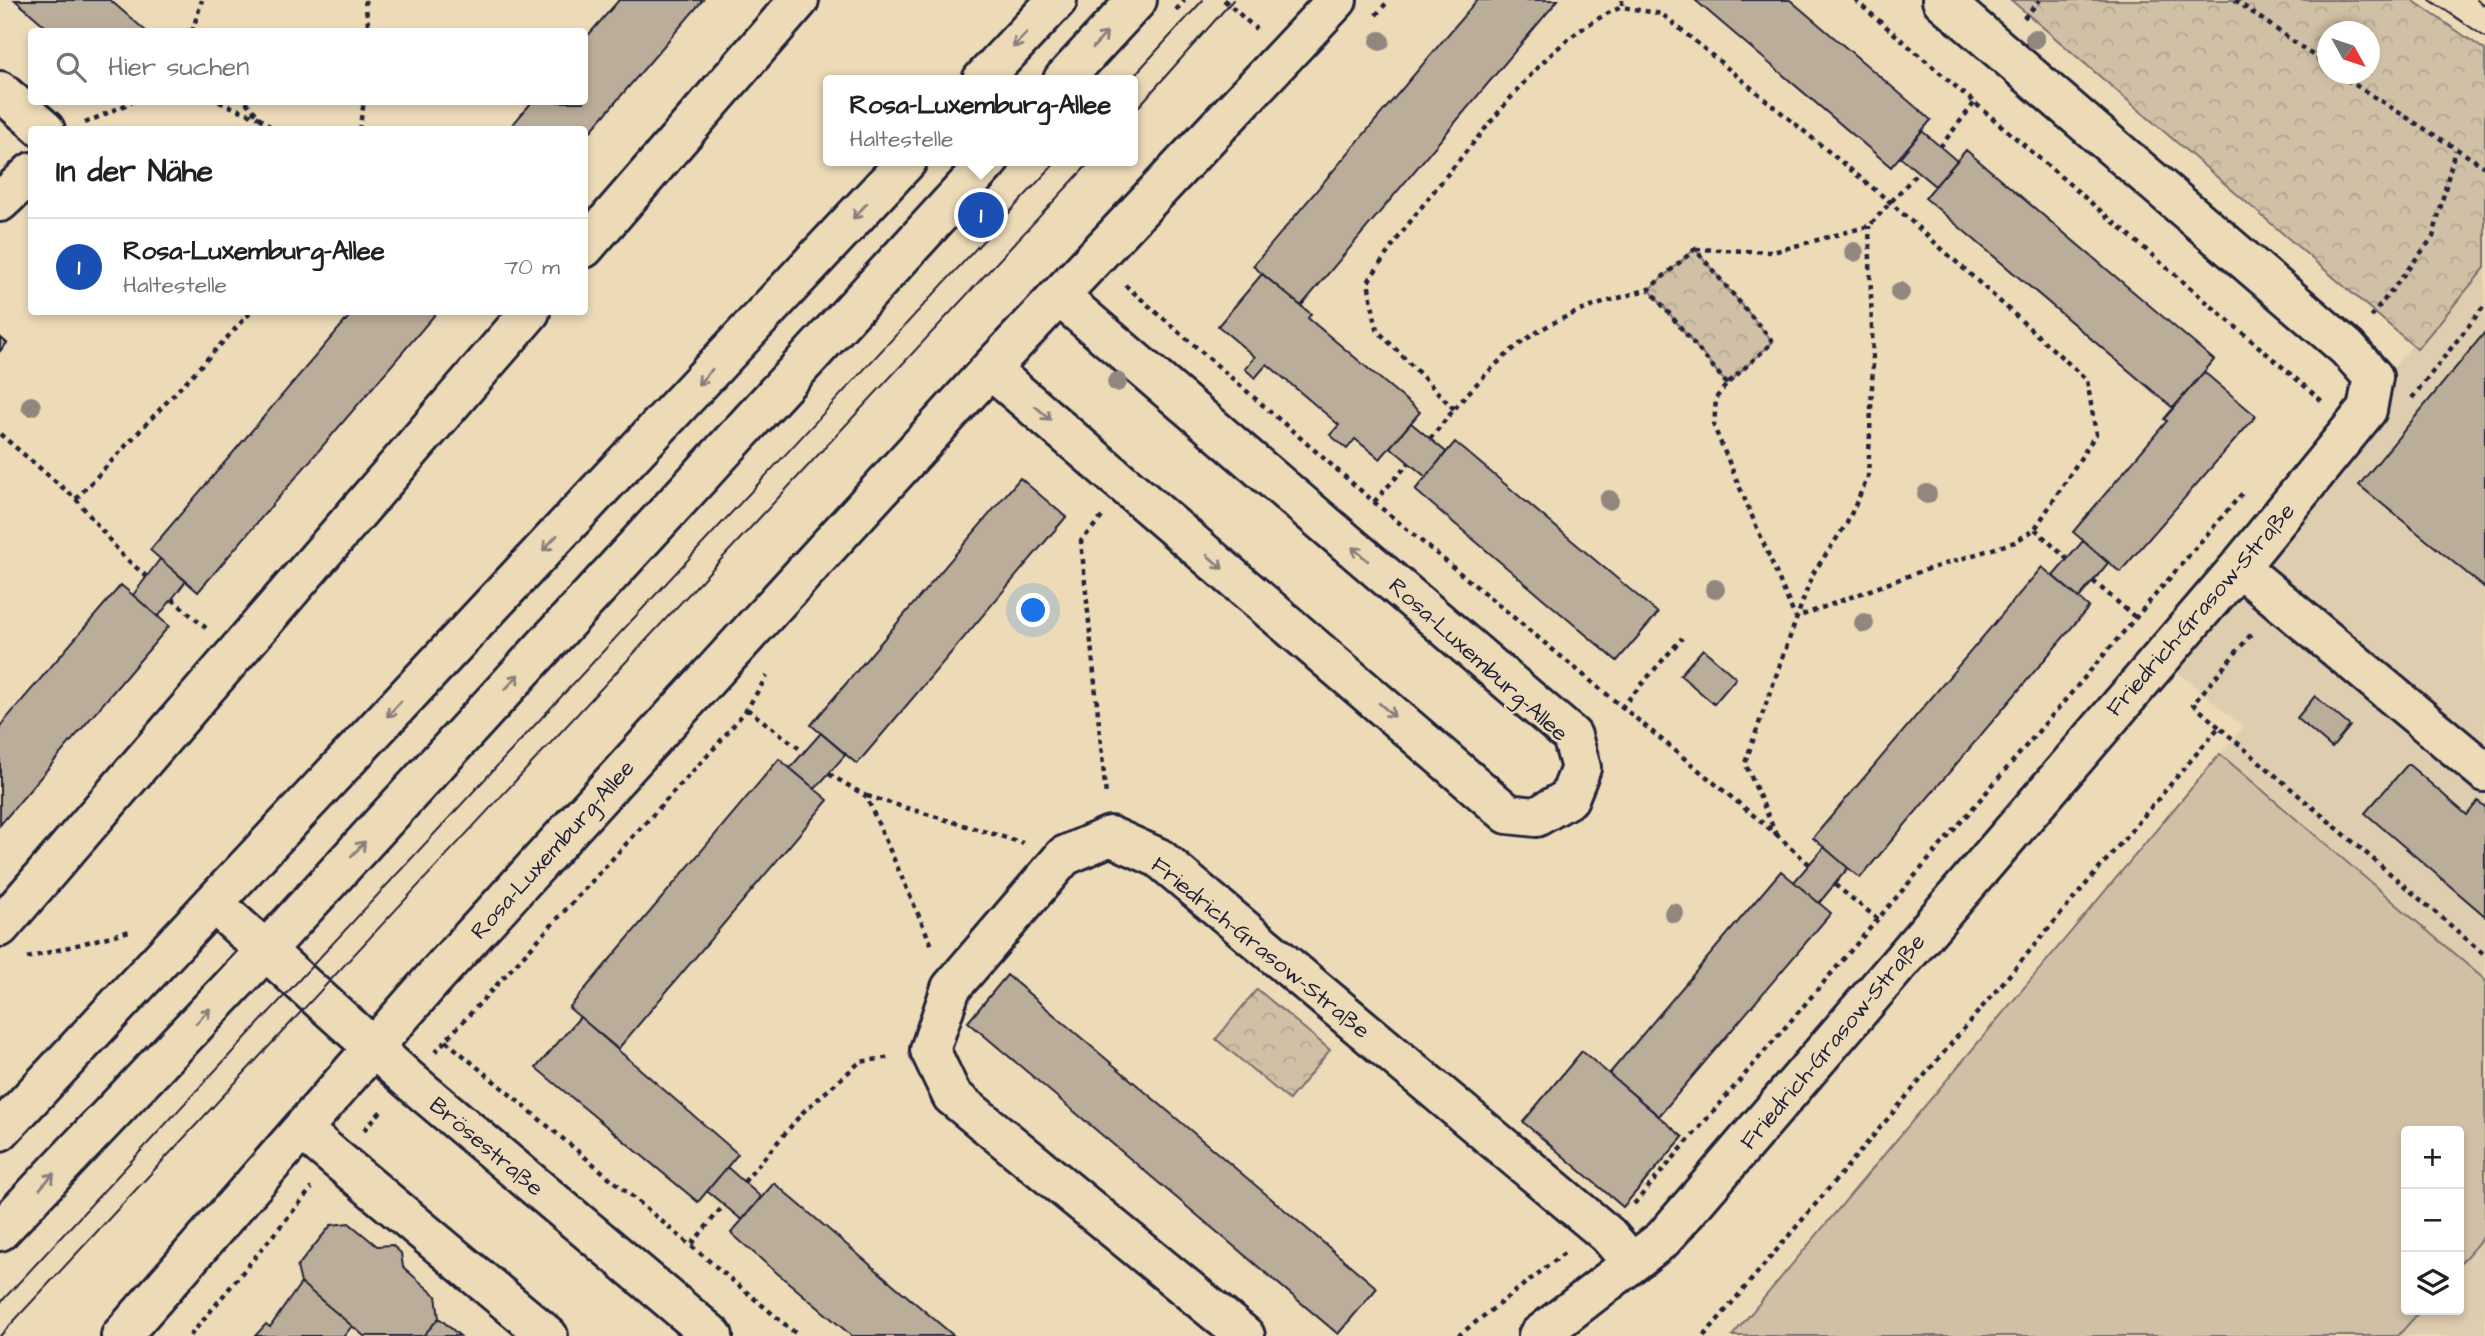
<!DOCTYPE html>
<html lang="de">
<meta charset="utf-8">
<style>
:root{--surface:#fff;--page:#f2f2f2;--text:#202124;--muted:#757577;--line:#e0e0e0;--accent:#d1495b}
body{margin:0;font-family:"Architects Daughter",sans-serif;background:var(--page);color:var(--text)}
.controls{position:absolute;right:21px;bottom:21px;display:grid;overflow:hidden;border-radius:7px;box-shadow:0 4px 10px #0003}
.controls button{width:63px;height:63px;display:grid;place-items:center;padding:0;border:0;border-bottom:2px solid var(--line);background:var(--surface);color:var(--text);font:35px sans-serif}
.compass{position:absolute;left:2317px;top:21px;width:63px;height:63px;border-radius:50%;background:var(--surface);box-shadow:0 4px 10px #0003;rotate:130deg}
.you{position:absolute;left:1034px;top:611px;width:24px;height:24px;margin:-18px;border:5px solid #fff;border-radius:50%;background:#1a73e8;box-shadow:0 0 0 10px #1a73e833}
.badge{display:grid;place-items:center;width:46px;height:46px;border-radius:50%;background:var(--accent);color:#fff;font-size:23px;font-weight:700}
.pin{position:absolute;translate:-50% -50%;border:4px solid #fff;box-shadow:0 2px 7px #0006}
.popup{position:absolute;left:823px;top:75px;width:315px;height:91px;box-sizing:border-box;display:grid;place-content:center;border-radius:7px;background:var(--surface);filter:drop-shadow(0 2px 5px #0005);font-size:23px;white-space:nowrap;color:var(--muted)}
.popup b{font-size:26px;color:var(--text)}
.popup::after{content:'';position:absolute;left:50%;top:100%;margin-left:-14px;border:14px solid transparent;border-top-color:var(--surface)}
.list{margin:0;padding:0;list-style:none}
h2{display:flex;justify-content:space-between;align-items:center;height:91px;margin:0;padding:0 28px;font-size:30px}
h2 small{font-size:23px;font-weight:400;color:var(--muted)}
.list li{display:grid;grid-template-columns:46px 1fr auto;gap:21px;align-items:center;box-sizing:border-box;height:98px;padding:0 28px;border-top:2px solid var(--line)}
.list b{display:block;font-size:26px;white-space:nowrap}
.list p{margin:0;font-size:23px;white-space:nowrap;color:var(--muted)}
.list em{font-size:23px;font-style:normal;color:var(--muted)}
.icon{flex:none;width:38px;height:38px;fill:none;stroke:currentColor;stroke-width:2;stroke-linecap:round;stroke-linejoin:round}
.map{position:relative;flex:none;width:2485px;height:1336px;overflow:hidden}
.search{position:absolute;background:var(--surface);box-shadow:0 4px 10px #0003;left:28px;top:28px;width:560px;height:77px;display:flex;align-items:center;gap:18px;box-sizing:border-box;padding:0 24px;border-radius:7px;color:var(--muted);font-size:26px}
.panel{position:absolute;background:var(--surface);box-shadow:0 4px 10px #0003;left:28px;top:126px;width:560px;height:189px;border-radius:7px}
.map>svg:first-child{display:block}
.built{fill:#decdaf;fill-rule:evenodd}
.park{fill:url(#park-crowns);stroke:#797170;stroke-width:2;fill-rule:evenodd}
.garden{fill:#d0c0a6;stroke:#797170;stroke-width:2}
.building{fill:#baad99;stroke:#22223b;stroke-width:2}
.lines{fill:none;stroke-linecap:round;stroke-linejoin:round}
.minor-casing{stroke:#22223b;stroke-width:44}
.path{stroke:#22223b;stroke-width:4.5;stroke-dasharray:5 5;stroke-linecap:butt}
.minor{stroke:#eddbb8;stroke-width:38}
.tram{stroke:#22223b;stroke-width:2}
.tree{fill:#91877f}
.oneway{stroke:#887e7a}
.labels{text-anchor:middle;stroke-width:5;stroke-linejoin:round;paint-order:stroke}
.street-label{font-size:23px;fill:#22223b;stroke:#eddbb8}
</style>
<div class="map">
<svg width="2485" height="1336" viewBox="0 0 2485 1336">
<defs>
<pattern id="park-crowns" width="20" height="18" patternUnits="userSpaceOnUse" patternTransform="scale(1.75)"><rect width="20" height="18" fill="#d0c0a6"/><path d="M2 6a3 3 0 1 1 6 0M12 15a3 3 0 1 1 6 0" fill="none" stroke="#b2a590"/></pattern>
</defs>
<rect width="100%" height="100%" fill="#eddbb8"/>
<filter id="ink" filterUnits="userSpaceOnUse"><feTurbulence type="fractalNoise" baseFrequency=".0143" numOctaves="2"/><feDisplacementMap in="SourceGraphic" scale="14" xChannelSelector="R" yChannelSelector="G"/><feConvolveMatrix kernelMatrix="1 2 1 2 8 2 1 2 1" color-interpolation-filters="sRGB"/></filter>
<g filter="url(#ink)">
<path class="built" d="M2485,261V1336H1732L2243,727L2151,649ZM2406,1131H2459V1310H2406Z"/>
<path class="park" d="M2011,0H2412L2485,50V268L2417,349ZM2328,32H2370V74H2328Z
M1695,249L1773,342L1727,384L1649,289Z
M1257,989L1330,1050L1289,1100L1216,1039Z"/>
<path class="garden" d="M2220,754L2485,980V1235L2459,1265V1131H2406V1310H2421L2398,1336H1732Z"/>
<path class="building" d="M15,0H110L147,32H52Z
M619,0H703L584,139V130H508L532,102H584V40Z
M1477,0H1558L1301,306L1253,266Z
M1695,0H1790L1931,120L1891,167Z
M1922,131L1957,161L1935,186L1900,157Z
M1966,150L2214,360L2173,408L1925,198Z
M1262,274L1311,314L1308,318L1420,412L1380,459L1355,439L1347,449L1330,435L1339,425L1267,364L1255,378L1245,369L1255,357L1218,326Z
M353,312H437L198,592L150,550Z
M2485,332V588L2359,485Z
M0,337L7,343L0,351Z
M2204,372L2256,416L2120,572L2073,532L2167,421L2164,419Z
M1411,423L1446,452L1426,477L1390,447Z
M1455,442L1658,613L1617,661L1415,490Z
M1020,478L1066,517L857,764L811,725Z
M2083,541L2108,563L2079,598L2053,576Z
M160,559L186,581L158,617L133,595Z
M2042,567L2089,607L1860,878L1813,838Z
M121,585L169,626L0,825V726Z
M1703,649L1736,678L1714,704L1680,675Z
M2315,696L2350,726L2332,748L2297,718Z
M821,733L846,754L815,789L790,768Z
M779,759L828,800L618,1049L569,1008Z
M2408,764L2467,815L2478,801L2485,807V916L2365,813Z
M1824,847L1848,868L1819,903L1794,882Z
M1781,871L1831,913L1659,1116L1609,1074Z
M1007,975L1377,1288L1338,1334L968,1022Z
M580,1017L738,1154L698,1202L536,1068Z
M1582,1051L1683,1137L1623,1207L1523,1122Z
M727,1167L761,1197L742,1220L707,1191Z
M774,1183L954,1336H852L770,1267L731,1233Z
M349,1223L377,1246L392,1245L401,1253L403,1267L436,1296L439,1318L423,1336H364L301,1283L297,1267L331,1225Z
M301,1283L352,1326L344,1336H255L266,1324L270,1327Z
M439,1318L460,1336H423Z"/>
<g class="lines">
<defs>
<path id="minor" d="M982,80L1057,0
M1063,80L1137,0
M0,91L45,130
M0,202L32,172
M584,248L799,0
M990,369L1508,814L1536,817L1569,798L1581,768L1572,736L1059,296
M2239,567L2485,772
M213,903L409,1080L713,1336
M0,927L530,312
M302,1130L548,1336
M0,1131L907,161
M0,1231L266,950L989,161
M121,1336L434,978L990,369L1337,0
M1245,1336L952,1096L930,1050L951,988L1064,856L1110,836L1159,858L1608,1235L1632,1263
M1538,1336L1663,1239L2239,567L2367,410L2373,377L2347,348L1942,0"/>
</defs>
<use href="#minor" class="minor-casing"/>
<path class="path" d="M365,0L369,32
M1224,0L1256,29
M1622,0V7L1662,14L1891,203L2087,380L2096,434L2035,529L2015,542L1919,572L1797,617
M1855,0L2322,401
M2235,0L2328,66
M1176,10L1185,0
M1376,15L1389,0
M2024,18L2040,0
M192,32L202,0
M2338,74L2485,167
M219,102L260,118
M246,102L260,118L274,130
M85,123L132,102
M359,130L364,102
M1940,147L1976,101
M1696,249L1773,252L1869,226L1918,172
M1125,285L1374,502L1776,834L1745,763L1812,575L1847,523L1868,477L1873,364L1869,226
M2371,317L2433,237L2455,150
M1727,384L1649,289L1695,249L1773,342L1727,384L1716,398L1714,427L1795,617
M2412,398L2485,305
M1454,409L1377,330L1368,282C1400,232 1436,188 1474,142C1517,91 1558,33 1622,7
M0,434L76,499L122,555L147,577
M1430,439C1461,400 1498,355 1542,329C1575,310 1612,300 1649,289
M76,499L251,312
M1374,502L1409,463
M1102,517L1081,541L1106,796
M2035,529L2067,559
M2093,581L2136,618
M172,599L206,628
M1621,708L1682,638
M747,709L804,752
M2219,727L2193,704L2253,632
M829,774L866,796L933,948
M867,796L1023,843
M1776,834L1809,864
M1835,885L1878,919
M27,958L130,931
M446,1041L799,1336
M435,1052L717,745L747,709L767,676
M364,1130L382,1110
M744,1182L803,1112L860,1062L891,1057
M1634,1204L2245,490
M692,1244L724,1205
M190,1336L312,1188
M1458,1336L1567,1251
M1704,1336L2219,727L2485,955"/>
<use href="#minor" class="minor"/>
<path class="tram" d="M2430,0L2485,37
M2477,0L2485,6
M1130,80L1203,0
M1133,113L1233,0
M0,1303L1057,161
M0,1336L1091,161"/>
</g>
<g class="tree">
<circle cx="2035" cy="39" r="10"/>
<circle cx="1380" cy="41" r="10"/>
<circle cx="1854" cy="252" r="10"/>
<circle cx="1900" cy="292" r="10"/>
<circle cx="1117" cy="382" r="10"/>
<circle cx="31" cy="406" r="10"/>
<circle cx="1927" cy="494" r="10"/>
<circle cx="1609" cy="500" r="10"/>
<circle cx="1715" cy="589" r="10"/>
<circle cx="1864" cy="623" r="10"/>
<circle cx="1674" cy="913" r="10"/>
</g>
<defs><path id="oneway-shaft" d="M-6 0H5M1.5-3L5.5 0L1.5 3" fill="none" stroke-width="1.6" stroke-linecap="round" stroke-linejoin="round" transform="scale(1.75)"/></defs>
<g class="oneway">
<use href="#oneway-shaft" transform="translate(1020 40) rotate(133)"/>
<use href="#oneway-shaft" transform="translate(1100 40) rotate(-47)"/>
<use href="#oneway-shaft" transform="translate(860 211) rotate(133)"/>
<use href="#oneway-shaft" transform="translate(705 377) rotate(133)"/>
<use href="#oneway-shaft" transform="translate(1043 413) rotate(41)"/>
<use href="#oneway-shaft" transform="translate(550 543) rotate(133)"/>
<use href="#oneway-shaft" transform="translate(1360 554) rotate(-139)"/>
<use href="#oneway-shaft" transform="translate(1215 562) rotate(41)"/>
<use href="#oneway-shaft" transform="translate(512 682) rotate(-47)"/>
<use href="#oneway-shaft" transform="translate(394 709) rotate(133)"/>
<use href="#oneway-shaft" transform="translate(1387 710) rotate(41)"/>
<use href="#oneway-shaft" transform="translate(358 849) rotate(-47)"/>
<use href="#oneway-shaft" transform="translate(203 1016) rotate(-47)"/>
<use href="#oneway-shaft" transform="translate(47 1181) rotate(-47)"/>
</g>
</g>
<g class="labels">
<g class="street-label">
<text transform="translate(2200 609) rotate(-49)" y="8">Friedrich-Grasow-Straße</text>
<text transform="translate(1479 659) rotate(42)" y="8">Rosa-Luxemburg-Allee</text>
<text transform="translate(552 849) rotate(-48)" y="8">Rosa-Luxemburg-Allee</text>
<text transform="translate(1261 947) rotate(39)" y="8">Friedrich-Grasow-Straße</text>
<text transform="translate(1832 1041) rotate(-50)" y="8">Friedrich-Grasow-Straße</text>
<text transform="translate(487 1146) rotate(40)" y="8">Brösestraße</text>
</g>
</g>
</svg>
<div class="controls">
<button>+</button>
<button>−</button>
<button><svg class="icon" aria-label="layers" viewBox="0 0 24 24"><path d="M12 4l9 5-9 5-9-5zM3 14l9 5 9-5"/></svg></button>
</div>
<svg class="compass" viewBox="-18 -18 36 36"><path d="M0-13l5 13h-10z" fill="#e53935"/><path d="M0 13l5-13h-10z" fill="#757577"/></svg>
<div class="you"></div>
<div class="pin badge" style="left:981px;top:215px;background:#1a4fb4">1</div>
<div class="popup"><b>Rosa-Luxemburg-Allee</b>Haltestelle</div>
<div class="search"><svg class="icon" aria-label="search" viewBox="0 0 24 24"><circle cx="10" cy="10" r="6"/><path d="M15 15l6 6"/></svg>Hier suchen</div>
<section class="panel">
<h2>In der Nähe<small></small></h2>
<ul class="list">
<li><span class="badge" style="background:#1a4fb4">1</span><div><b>Rosa-Luxemburg-Allee</b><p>Haltestelle</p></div><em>70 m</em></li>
</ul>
</section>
</div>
